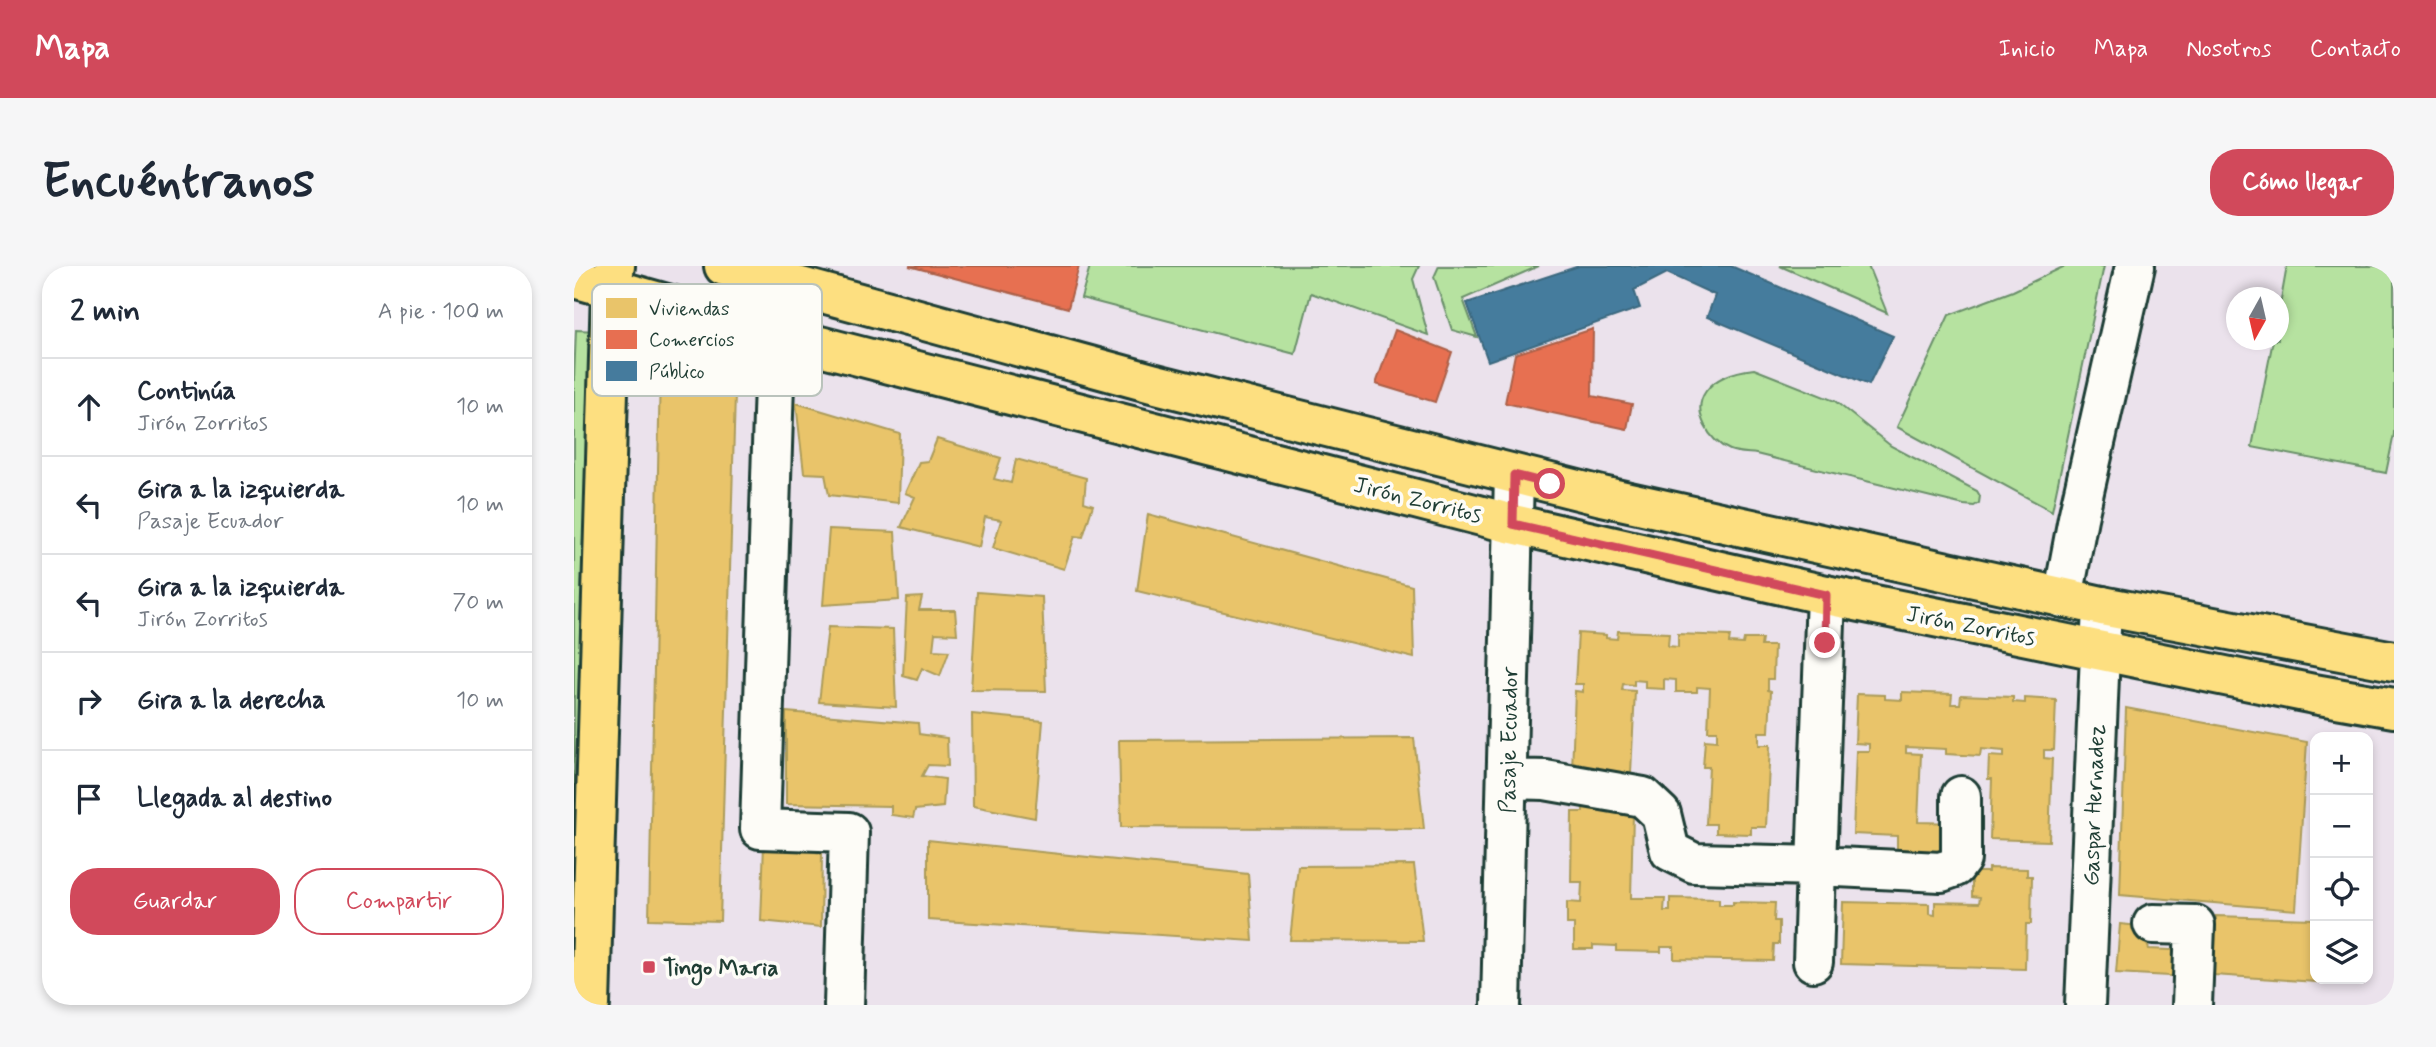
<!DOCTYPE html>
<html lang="es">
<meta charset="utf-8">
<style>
:root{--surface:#fff;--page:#f6f6f7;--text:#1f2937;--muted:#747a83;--line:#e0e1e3;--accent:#d1495b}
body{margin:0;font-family:Mynerve,sans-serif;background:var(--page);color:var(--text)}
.controls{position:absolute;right:21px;bottom:21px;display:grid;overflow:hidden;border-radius:14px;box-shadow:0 4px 10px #0003}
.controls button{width:63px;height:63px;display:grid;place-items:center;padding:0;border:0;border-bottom:2px solid var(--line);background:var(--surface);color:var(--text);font:35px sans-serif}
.compass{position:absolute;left:1652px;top:21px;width:63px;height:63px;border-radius:50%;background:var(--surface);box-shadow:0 4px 10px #0003;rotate:188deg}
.stop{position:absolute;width:21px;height:21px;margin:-16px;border:5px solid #d1495b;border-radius:50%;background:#fff}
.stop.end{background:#d1495b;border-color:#fff;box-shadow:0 2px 7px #0008}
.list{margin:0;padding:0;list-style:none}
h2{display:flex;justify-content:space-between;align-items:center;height:91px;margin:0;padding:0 28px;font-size:30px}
h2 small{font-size:23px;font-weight:400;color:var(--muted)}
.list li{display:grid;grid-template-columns:46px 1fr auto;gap:21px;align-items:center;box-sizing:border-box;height:98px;padding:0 28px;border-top:2px solid var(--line)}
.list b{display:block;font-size:26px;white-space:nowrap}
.list p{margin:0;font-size:23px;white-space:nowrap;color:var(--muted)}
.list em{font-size:23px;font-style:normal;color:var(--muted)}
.actions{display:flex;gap:14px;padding:21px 28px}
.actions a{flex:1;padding:16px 0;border:2px solid var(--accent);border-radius:28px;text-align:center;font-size:24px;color:var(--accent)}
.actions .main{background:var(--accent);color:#fff}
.icon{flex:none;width:38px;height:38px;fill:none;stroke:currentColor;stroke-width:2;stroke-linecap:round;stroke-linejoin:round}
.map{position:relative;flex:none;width:1820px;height:739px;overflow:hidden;border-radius:28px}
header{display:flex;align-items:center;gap:42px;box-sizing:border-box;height:98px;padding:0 35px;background:var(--accent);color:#fff}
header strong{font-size:33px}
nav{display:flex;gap:38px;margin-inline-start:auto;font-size:24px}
.intro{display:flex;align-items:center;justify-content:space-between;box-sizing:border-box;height:168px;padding:0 42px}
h1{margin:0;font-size:49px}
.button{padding:18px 32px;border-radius:28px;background:var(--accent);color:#fff;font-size:24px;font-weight:700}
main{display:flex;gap:42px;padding:0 42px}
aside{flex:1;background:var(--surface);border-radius:28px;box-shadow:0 4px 10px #0003}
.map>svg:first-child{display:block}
.green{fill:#b6e2a0;stroke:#6a906a;stroke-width:2}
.homes{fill:#e9c46a;stroke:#ac9c5a;stroke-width:2}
.shops{fill:#e76f51;stroke:#ab6048;stroke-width:2}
.public{fill:#457b9d;stroke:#3a687e;stroke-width:2}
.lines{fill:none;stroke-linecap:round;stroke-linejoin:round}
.minor-casing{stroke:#1f3d34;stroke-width:44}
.major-casing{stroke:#1f3d34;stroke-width:44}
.minor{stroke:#fdfcf7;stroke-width:38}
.major{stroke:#fddf80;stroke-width:38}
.route{stroke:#d1495b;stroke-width:9}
.poi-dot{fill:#d1495b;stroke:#fdfcf7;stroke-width:2.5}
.labels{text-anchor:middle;stroke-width:7;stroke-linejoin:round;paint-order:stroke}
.street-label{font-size:23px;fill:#1f3d34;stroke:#fdfcf7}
.poi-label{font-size:23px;font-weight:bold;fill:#1f3d34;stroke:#fdfcf7;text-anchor:start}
.key{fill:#fdfcf7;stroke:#bac3bc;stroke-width:2}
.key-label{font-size:19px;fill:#1f3d34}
</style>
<header>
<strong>Mapa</strong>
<nav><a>Inicio</a><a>Mapa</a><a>Nosotros</a><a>Contacto</a></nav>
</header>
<div class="intro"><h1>Encuéntranos</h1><a class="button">Cómo llegar</a></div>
<main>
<aside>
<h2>2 min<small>A pie · 100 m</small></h2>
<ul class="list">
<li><svg class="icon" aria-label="ahead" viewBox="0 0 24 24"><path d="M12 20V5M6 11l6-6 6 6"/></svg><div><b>Continúa</b><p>Jirón Zorritos</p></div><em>10 m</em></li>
<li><svg class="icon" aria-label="left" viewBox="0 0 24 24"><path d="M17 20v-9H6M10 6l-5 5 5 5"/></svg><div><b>Gira a la izquierda</b><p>Pasaje Ecuador</p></div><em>10 m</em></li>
<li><svg class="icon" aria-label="left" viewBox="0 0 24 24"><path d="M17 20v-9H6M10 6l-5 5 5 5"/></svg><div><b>Gira a la izquierda</b><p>Jirón Zorritos</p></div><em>70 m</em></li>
<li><svg class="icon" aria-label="right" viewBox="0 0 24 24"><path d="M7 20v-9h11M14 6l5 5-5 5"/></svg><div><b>Gira a la derecha</b></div><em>10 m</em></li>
<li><svg class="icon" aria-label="arrive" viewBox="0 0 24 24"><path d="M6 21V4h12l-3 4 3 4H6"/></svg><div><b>Llegada al destino</b></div></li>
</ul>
<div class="actions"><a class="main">Guardar</a><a>Compartir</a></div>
</aside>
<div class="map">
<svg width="1820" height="739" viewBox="0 0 1820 739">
<rect width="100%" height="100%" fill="#ebe2ec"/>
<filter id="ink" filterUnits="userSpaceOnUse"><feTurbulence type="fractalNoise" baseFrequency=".0143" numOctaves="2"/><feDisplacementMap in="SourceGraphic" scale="14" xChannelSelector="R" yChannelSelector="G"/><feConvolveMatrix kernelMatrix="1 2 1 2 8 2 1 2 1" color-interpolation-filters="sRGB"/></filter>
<g filter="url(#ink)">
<path class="green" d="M516,0H845L839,13L854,69L737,27L721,88L507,32Z
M865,0H965L889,33L903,71L878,64L860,11Z
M1206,0H1294L1313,47Z
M1491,0H1530L1478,245L1323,161L1375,49L1439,25Z
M1713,0H1820V168L1812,207L1678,181L1699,74H1704L1705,45Z
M2,64L23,65L0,687V114Z
M1180,103L1261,135L1317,180L1403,225L1406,230L1405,237L1400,240L1390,239L1182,188C1174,187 1163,187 1156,184C1135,175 1117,146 1132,125C1143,110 1163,105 1180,103Z"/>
<path class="homes" d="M86,104L161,128L146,655L75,653Z
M222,137L326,168L324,237L255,229L251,208L230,207Z
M363,173L427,192L420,213L437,217L442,193L512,212L510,236L519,239L509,271L501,270L490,303L419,282L427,254L411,251L405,281L327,261L341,231L331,227L345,196L354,195Z
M574,248L838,320L840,392L563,325Z
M255,263L321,266L325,334L249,339Z
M403,326L468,331L472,425L397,424Z
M348,331L345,344H381L383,368L361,367L359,384L375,385L366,410L348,402L343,414L329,410L333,332Z
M254,361L319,363L322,441L245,436Z
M1044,365L1095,367L1094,380L1104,381V368L1156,370L1155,377L1169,378L1170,373H1188L1187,380H1200L1199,413H1194V424L1197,425L1195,466H1185V479H1196L1192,561H1177V568L1142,567V558H1132L1135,501H1129L1131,474L1143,475V465H1134L1136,422L1123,421V426H1102V414L1090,413V423L1071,422V415L1060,414V419L1049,418L1048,424L1061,425L1057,507L998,505L1001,425L1009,426V418H1001L1004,367L1032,369V372L1043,373Z
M1328,426L1378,428L1377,438H1386L1387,429L1439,431V436L1451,437V432L1482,434L1480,484H1470V492L1478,493L1475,575L1416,573L1418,513H1414L1415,490L1430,491V485L1407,483L1406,490L1372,488V483L1332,481V487L1347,488L1344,556L1384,557L1382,592L1323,590V570L1279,568L1282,485H1295V478L1281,477L1283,428L1311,429V433L1328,434Z
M1552,442L1733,476L1722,644L1546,629Z
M212,446L344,457L345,468L373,472L374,500L354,499L348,510L371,513L369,541L341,544L339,552L317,549V540L212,538Z
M398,448L469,455L461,552L399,540Z
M840,472L850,563L547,561L545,474Z
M1009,537L1045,539V546L1059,547L1057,632H1091L1090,645H1096V632L1145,633V639H1159V636L1201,637L1200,655H1205V678H1200L1199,695L1100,693V681H1087V686L1042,685V680L1019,679V683H1000V658H993V636L1007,637L1008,616H997L998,546H1009Z
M354,574L674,608L679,675L354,654Z
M190,579L248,587L247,661L187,655Z
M840,599L849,675L716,674L724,600Z
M1414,602L1453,603V610H1458L1457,658H1452L1451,703L1267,698L1269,636L1355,638V648L1361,649V636L1405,637L1406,631L1398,630V606H1414Z
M1642,650L1741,653V713H1757V717L1640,709Z
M1546,658L1565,660L1575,683L1618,685L1614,711L1542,707Z"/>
<path class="shops" d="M335,0H505L494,42Z
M1019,63L1018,130L1058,138L1053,163L931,137L941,88Z
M821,64L878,86L861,136L802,118Z"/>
<path class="public" d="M1005,0H1157L1319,70L1295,119L1133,51L1141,29L1093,7L1060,24L1066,42L914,95L893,37Z"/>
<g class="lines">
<defs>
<path id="minor" d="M199,68L200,117L186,563L275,566L270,739
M1252,329L1242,600L1367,606L1381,601L1387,593V530
M1489,332L1504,252L1561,0
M933,513L971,514L1069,531L1087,548L1096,585L1120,597L1242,600L1239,696
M1579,658L1621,659L1618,739
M927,739L940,209
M1511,739L1528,340"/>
<path id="major" d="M150,0L578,117L1028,230L1528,340L1820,395
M0,12L199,68L939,258L1252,329L1740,428L1820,442
M16,739L37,23L41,0"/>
</defs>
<use href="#minor" class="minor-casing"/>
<use href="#major" class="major-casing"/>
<use href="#minor" class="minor"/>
<use href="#major" class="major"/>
</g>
</g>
<g class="lines" filter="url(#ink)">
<path class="route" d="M976,218L940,209L939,258L1252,329L1251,377"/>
</g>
<rect class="poi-dot" x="68" y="694" width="14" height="14" rx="3.5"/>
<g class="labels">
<g class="street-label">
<text transform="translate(844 233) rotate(14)" y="8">Jirón Zorritos</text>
<text transform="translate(1397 359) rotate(11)" y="8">Jirón Zorritos</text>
<text transform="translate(934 474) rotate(-89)" y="8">Pasaje Ecuador</text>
<text transform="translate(1519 539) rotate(-88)" y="8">Gaspar Hernadez</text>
</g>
<g class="poi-label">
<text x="89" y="709">Tingo Maria</text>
</g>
</g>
<rect x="18" y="18" width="230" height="112" rx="10" class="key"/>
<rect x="32" y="32" width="31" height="20" fill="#e9c46a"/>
<rect x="32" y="64" width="31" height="19" fill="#e76f51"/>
<rect x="32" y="95" width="31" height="20" fill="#457b9d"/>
<g class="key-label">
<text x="75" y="49">Viviendas</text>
<text x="75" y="80">Comercios</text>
<text x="75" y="112">Público</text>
</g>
</svg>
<div class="controls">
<button>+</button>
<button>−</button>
<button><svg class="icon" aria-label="locate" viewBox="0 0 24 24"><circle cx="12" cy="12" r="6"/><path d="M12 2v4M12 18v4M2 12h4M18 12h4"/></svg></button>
<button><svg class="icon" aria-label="layers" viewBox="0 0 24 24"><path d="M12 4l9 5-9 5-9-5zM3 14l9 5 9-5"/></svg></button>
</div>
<svg class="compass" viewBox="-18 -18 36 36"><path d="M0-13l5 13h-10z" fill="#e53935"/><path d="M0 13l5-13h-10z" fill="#747a83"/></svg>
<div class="stop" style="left:976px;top:218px"></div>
<div class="stop end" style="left:1251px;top:377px"></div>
</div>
</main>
